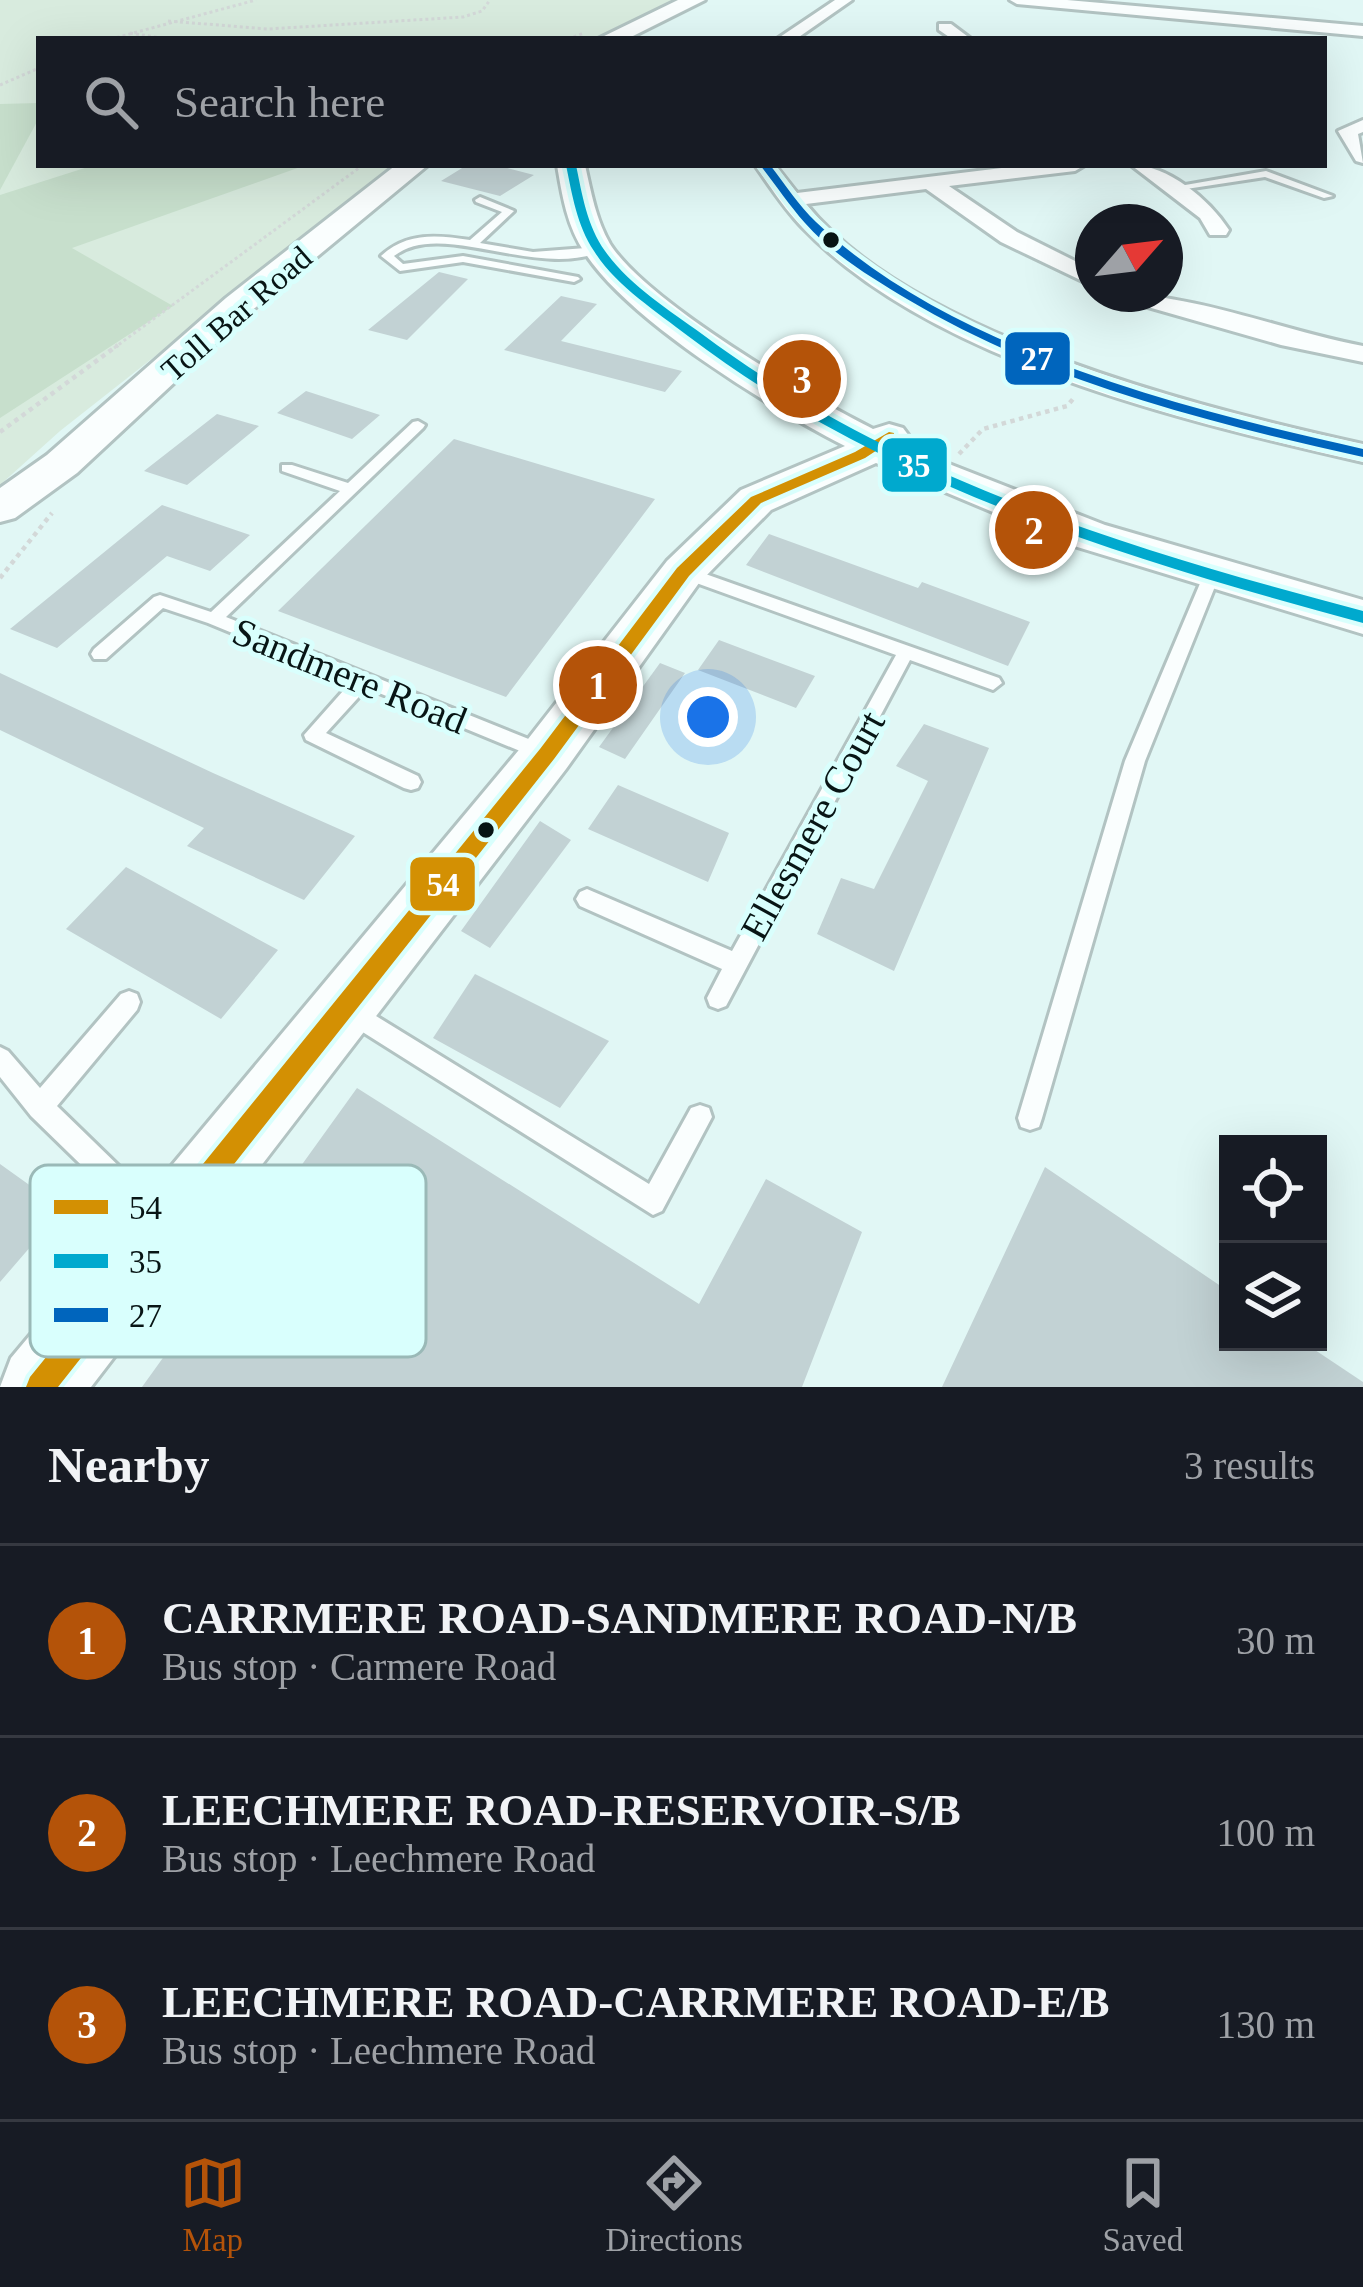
<!DOCTYPE html>
<meta charset="utf-8">
<style>
:root{--surface:#171b24;--page:#20242c;--text:#f1f3f6;--muted:#9ea1a6;--line:#363941;--accent:#b45309}
body{margin:0;font-family:"Times New Roman",serif;background:var(--page);color:var(--text)}
.controls{position:absolute;right:36px;bottom:36px;display:grid;overflow:hidden;border-radius:0px;box-shadow:0 12px 48px #0002}
.controls button{width:108px;height:108px;display:grid;place-items:center;padding:0;border:0;border-bottom:3px solid var(--line);background:var(--surface);color:var(--text);font:60px sans-serif}
.compass{position:absolute;left:1075px;top:204px;width:108px;height:108px;border-radius:50%;background:var(--surface);box-shadow:0 12px 48px #0002;rotate:62deg}
.you{position:absolute;left:708px;top:717px;width:42px;height:42px;margin:-30px;border:9px solid #fff;border-radius:50%;background:#1a73e8;box-shadow:0 0 0 18px #1a73e833}
.badge{display:grid;place-items:center;width:78px;height:78px;border-radius:50%;background:var(--accent);color:#fff;font-size:39px;font-weight:700}
.pin{position:absolute;translate:-50% -50%;border:6px solid #fff;box-shadow:0 3px 12px #0006}
.list{margin:0;padding:0;list-style:none}
h2{display:flex;justify-content:space-between;align-items:center;height:156px;margin:0;padding:0 48px;font-size:51px}
h2 small{font-size:39px;font-weight:400;color:var(--muted)}
.list li{display:grid;grid-template-columns:78px 1fr auto;gap:36px;align-items:center;box-sizing:border-box;height:192px;padding:0 48px;border-top:3px solid var(--line)}
.list b{display:block;font-size:45px;white-space:nowrap}
.list p{margin:0;font-size:39px;white-space:nowrap;color:var(--muted)}
.list em{font-size:39px;font-style:normal;color:var(--muted)}
.icon{flex:none;width:66px;height:66px;fill:none;stroke:currentColor;stroke-width:2;stroke-linecap:round;stroke-linejoin:round}
.map{position:relative;flex:none;width:1363px;height:1387px;overflow:hidden}
.search{position:absolute;background:var(--surface);box-shadow:0 12px 48px #0002;left:36px;right:36px;top:36px;height:132px;display:flex;align-items:center;gap:30px;box-sizing:border-box;padding:0 42px;border-radius:0px;color:var(--muted);font-size:45px}
.sheet{height:732px;background:var(--surface)}
nav{display:flex;justify-content:space-around;align-items:center;box-sizing:border-box;height:168px;border-top:3px solid var(--line);background:var(--surface);font-size:33px;color:var(--muted)}
nav a{display:grid;justify-items:center;gap:6px}
nav .on{color:var(--accent)}
.map>svg:first-child{display:block}
.green{fill:#d8ebde}
.forest{fill:#c7dfcc}
.building{fill:#c2d2d4}
.lines{fill:none;stroke-linecap:round;stroke-linejoin:round}
.lane-casing{stroke:#b2c3c2;stroke-width:6}
.street-casing{stroke:#b2c3c2;stroke-width:6}
.secondary-casing{stroke:#b2c3c2;stroke-width:6}
.path-far1{stroke:#d3d8d8;stroke-width:3;stroke-dasharray:3 3;stroke-linecap:butt}
.path{stroke:#d3d8d8;stroke-width:4.5;stroke-dasharray:4.5 4.5;stroke-linecap:butt}
.lane{fill:#fafefe;fill-rule:evenodd}
.street{fill:#fafefe;fill-rule:evenodd}
.secondary{fill:#fafefe;fill-rule:evenodd}
.bus-1-casing{stroke:#d9fffd;stroke-width:9}
.bus-2-casing{stroke:#d9fffd;stroke-width:9}
.bus-3-casing{stroke:#d9fffd;stroke-width:9}
.bus-1{fill:#d39003;fill-rule:evenodd}
.bus-2{fill:#00a9ce;fill-rule:evenodd}
.bus-3{fill:#0065bd;fill-rule:evenodd}
.bus-dot{fill:#081515;stroke:#d9fffd;stroke-width:4.5}
.labels{text-anchor:middle;stroke-width:10;stroke-linejoin:round;paint-order:stroke}
.far-street-label{font-size:33px;fill:#081515;stroke:#d9fffd}
.street-label{font-size:39px;fill:#081515;stroke:#d9fffd}
.key{fill:#d9fffd;stroke:#9ab9b7;stroke-width:3}
.key-label{font-size:33px;fill:#081515}
.line-badge{stroke:#d9fffd;stroke-width:4.5}
.badge-label{font-size:33px;text-anchor:middle;font-weight:bold;fill:#fff}
</style>
<div class="map">
<svg width="1363" height="1387" viewBox="0 0 1363 1387">
<rect width="100%" height="100%" fill="#e1f7f5"/>
<path class="green" d="M0,0H683L600,39H39V165H398L60,431L0,485Z"/>
<path class="forest" d="M39,103V118L0,190V104Z
M94,165H306L72,248L173,306L0,418V195Z"/>
<path class="building" d="M467,165H496L534,175L500,196L441,181Z
M439,272L468,279L407,340L368,330Z
M561,296L597,304L561,341L682,371L665,392L504,350Z
M306,391L380,415L352,439L277,413Z
M217,414L259,426L187,485L144,471Z
M454,439L655,499L506,697L278,611Z
M162,505L250,535L210,571L167,556L57,648L10,629Z
M769,534L918,588L922,582L1030,622L1008,666L746,565Z
M719,640L815,676L796,708L698,670Z
M660,663L685,673L625,759L599,747Z
M0,673L213,773L355,836L304,900L187,846L204,828L0,730Z
M924,724L989,748L894,971L817,934L841,878L874,889L928,781L896,766Z
M618,785L729,833L708,882L588,829Z
M540,821L571,840L490,948L461,931Z
M126,867L278,950L221,1019L66,929Z
M475,974L609,1041L560,1108L433,1038Z
M357,1088L699,1304L766,1179L862,1232L802,1387H142Z
M0,1164L63,1209L0,1282Z
M1045,1167L1228,1291V1342H1303L1363,1382V1387H942Z"/>
<g class="lines">
<defs>
<path id="lane" d="M1266,171L1333,196L1324,198L1265,177L1173,191L1168,188Z
M480,197L514,211L480,243L533,252L599,247L605,250C537,281 441,218 394,256L403,264L463,256L578,277L580,279L574,282L463,262L400,271L381,256C407,232 437,235 470,240L502,212L476,202L475,200Z
M418,421L425,425L423,428L226,617L551,748L553,753L551,758H537L367,688L326,733L418,776L421,782L418,788L411,790L404,788L306,740L304,735L351,682L208,623L163,608L106,659H94L91,654L94,649L154,597L160,595L211,612L340,491L282,471V465H292L348,483L413,422Z
M683,566L999,678L1002,683L993,690L910,660L726,1006L718,1009L710,1006L707,998L722,969L580,906L576,899L580,892L587,889L594,892L732,951L896,655L677,576L675,572Z
M1212,568L1220,574L1145,761L1042,1118L1039,1127L1030,1130L1021,1127L1018,1118L1125,761L1204,574Z
M129,991L137,994L140,1002L137,1010L57,1106L164,1210L168,1219L164,1228L155,1232L146,1228L31,1116L0,1077V1047L8,1051L40,1088L121,994Z
M350,1000L649,1184L691,1108L700,1105L709,1108L712,1117L662,1211L653,1215L342,1019L339,1011L342,1003Z"/>
<path id="street" d="M835,0H852L796,39H777Z
M1010,0H1067L1363,26V36L1017,4Z
M939,24H951L971,39H952L939,30Z
M1363,120V132L1358,134L1363,163L1356,161L1338,131Z
M755,165H775L797,193L1026,165H1085L1075,171L949,186L1017,232L1093,270V286L1001,242L926,189L806,204C912,336 1202,409 1363,444V462C1187,422 932,362 803,228C783,207 772,189 755,165Z
M1131,165C1168,165 1209,199 1229,230L1226,235H1210L1200,218Z
M1116,294C1196,294 1283,331 1363,346V362L1281,345L1120,299Z"/>
<path id="secondary" d="M678,0H705L627,39H598Z
M396,165H428L250,312L77,473L15,518L0,522V488L47,455L226,298Z
M557,165H585C591,192 596,220 610,244C648,303 808,396 873,429L889,424L903,428L909,436L903,444L921,453L1105,525L1363,600V634L1074,546L876,463L771,510L699,583L566,769L91,1387H0L11,1358L528,739L667,561L741,490L845,446C771,408 630,322 585,253C567,227 562,195 557,165Z"/>
</defs>
<use href="#lane" class="lane-casing"/>
<use href="#street" class="street-casing"/>
<use href="#secondary" class="secondary-casing"/>
<path class="path-far1" d="M168,21L268,29L463,17L482,11L490,0
M130,33L168,39
M111,39L256,0
M568,39L584,33
M0,85L39,68
M114,348L363,165"/>
<path class="path" d="M0,432L118,345
M959,454L983,429L1067,406L1073,399
M0,578L52,513"/>
<use href="#lane" class="lane"/>
<use href="#street" class="street"/>
<use href="#secondary" class="secondary"/>
<defs>
<path id="bus-1" d="M889,432L894,433V439L865,458L761,503L689,576L554,759L58,1387H26L30,1377L540,749L677,568L751,497L855,452Z"/>
<path id="bus-2" d="M566,165H576C582,194 587,226 605,251C629,285 669,310 702,334C896,479 1132,550 1363,611V623C1126,559 886,486 688,336C656,311 616,286 594,251C577,226 572,194 566,165Z"/>
<path id="bus-3" d="M760,165H770C785,184 799,206 816,222C950,350 1187,410 1363,449V457C1206,422 1046,382 907,299C872,278 832,254 805,223C789,205 775,184 760,165Z"/>
</defs>
<use href="#bus-1" class="bus-1-casing"/>
<use href="#bus-2" class="bus-2-casing"/>
<use href="#bus-3" class="bus-3-casing"/>
<use href="#bus-1" class="bus-1"/>
<use href="#bus-2" class="bus-2"/>
<use href="#bus-3" class="bus-3"/>
</g>
<g class="bus-dot">
<circle cx="831" cy="240" r="10"/>
<circle cx="486" cy="830" r="10"/>
</g>
<g class="labels">
<g class="far-street-label">
<text transform="translate(236 313) rotate(-41)" y="12">Toll Bar Road</text>
</g>
<g class="street-label">
<text transform="translate(350 675) rotate(22)" y="14">Sandmere Road</text>
<text transform="translate(812 825) rotate(-61)" y="14">Ellesmere Court</text>
</g>
</g>
<rect x="30" y="1165" width="396" height="192" rx="18" class="key"/>
<rect x="54" y="1200" width="54" height="14" fill="#d39003"/>
<rect x="54" y="1254" width="54" height="14" fill="#00a9ce"/>
<rect x="54" y="1308" width="54" height="14" fill="#0065bd"/>
<g class="key-label">
<text x="129" y="1219">54</text>
<text x="129" y="1273">35</text>
<text x="129" y="1327">27</text>
</g>
<g class="line-badge">
<rect x="1003" y="330" width="69" height="57" rx="12" fill="#0065bd"/>
<rect x="880" y="436" width="69" height="58" rx="12" fill="#00a9ce"/>
<rect x="408" y="855" width="69" height="58" rx="12" fill="#d39003"/>
</g>
<g class="badge-label">
<text x="1037" y="370">27</text>
<text x="914" y="477">35</text>
<text x="443" y="896">54</text>
</g>
</svg>
<div class="controls">
<button><svg class="icon" aria-label="locate" viewBox="0 0 24 24"><circle cx="12" cy="12" r="6"/><path d="M12 2v4M12 18v4M2 12h4M18 12h4"/></svg></button>
<button><svg class="icon" aria-label="layers" viewBox="0 0 24 24"><path d="M12 4l9 5-9 5-9-5zM3 14l9 5 9-5"/></svg></button>
</div>
<svg class="compass" viewBox="-18 -18 36 36"><path d="M0-13l5 13h-10z" fill="#e53935"/><path d="M0 13l5-13h-10z" fill="#9ea1a6"/></svg>
<div class="you"></div>
<div class="pin badge" style="left:598px;top:685px">1</div>
<div class="pin badge" style="left:1034px;top:530px">2</div>
<div class="pin badge" style="left:802px;top:379px">3</div>
<div class="search"><svg class="icon" aria-label="search" viewBox="0 0 24 24"><circle cx="10" cy="10" r="6"/><path d="M15 15l6 6"/></svg>Search here</div>
</div>
<section class="sheet">
<h2>Nearby<small>3 results</small></h2>
<ul class="list">
<li><span class="badge">1</span><div><b>CARRMERE ROAD-SANDMERE ROAD-N/B</b><p>Bus stop · Carmere Road</p></div><em>30 m</em></li>
<li><span class="badge">2</span><div><b>LEECHMERE ROAD-RESERVOIR-S/B</b><p>Bus stop · Leechmere Road</p></div><em>100 m</em></li>
<li><span class="badge">3</span><div><b>LEECHMERE ROAD-CARRMERE ROAD-E/B</b><p>Bus stop · Leechmere Road</p></div><em>130 m</em></li>
</ul>
</section>
<nav>
<a class="on"><svg class="icon" aria-label="map" viewBox="0 0 24 24"><path d="M3 6l6-2 6 2 6-2v14l-6 2-6-2-6 2zM9 4v14M15 6v14"/></svg>Map</a>
<a><svg class="icon" aria-label="directions" viewBox="0 0 24 24"><path d="M12 3l9 9-9 9-9-9zM9 14v-3h6M13 9l2 2-2 2"/></svg>Directions</a>
<a><svg class="icon" aria-label="saved" viewBox="0 0 24 24"><path d="M7 4h10v16l-5-4-5 4z"/></svg>Saved</a>
</nav>
